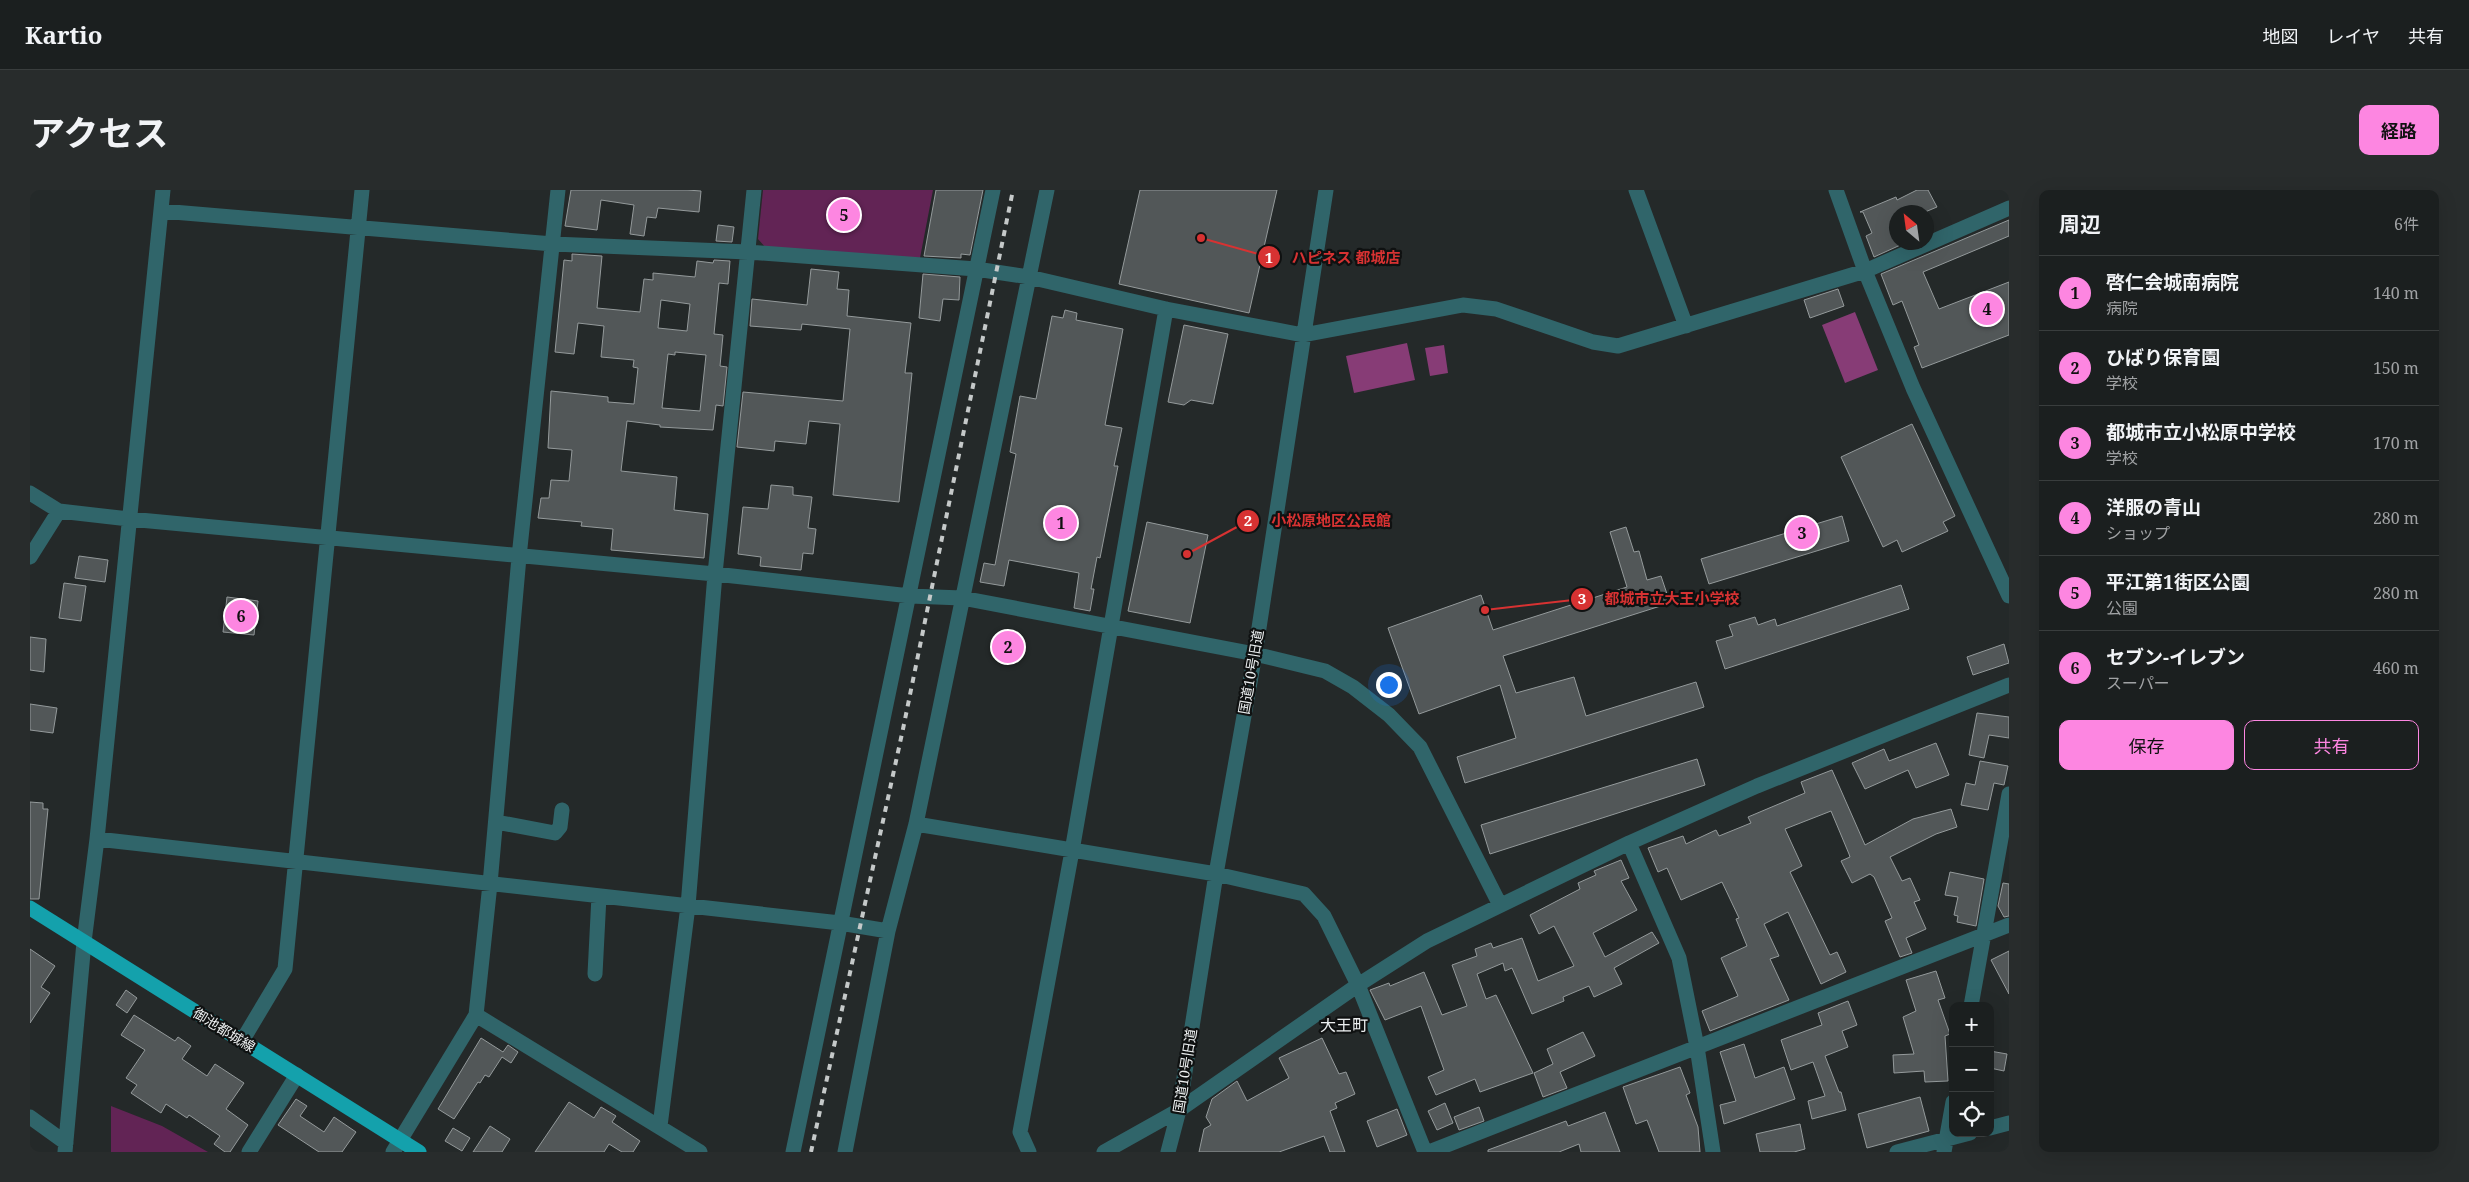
<!DOCTYPE html>
<html lang="ja">
<meta charset="utf-8">
<style>
:root{--surface:#1b1f1f;--page:#282c2c;--text:#f1f3f6;--muted:#a0a2a4;--line:#393d3d;--accent:#fd86e1}
body{margin:0;font-family:"Noto Serif","Noto Sans JP",serif;background:var(--page);color:var(--text)}
.controls{position:absolute;right:15px;bottom:15px;display:grid;overflow:hidden;border-radius:10px;box-shadow:0 5px 20px #0002}
.controls button{width:45px;height:45px;display:grid;place-items:center;padding:0;border:0;border-bottom:1px solid var(--line);background:var(--surface);color:var(--text);font:25px sans-serif}
.compass{position:absolute;left:1859px;top:15px;width:45px;height:45px;border-radius:50%;background:var(--surface);box-shadow:0 5px 20px #0002;rotate:331deg}
.you{position:absolute;left:1358px;top:494px;width:18px;height:18px;margin:-12px;border:4px solid #fff;border-radius:50%;background:#1a73e8;box-shadow:0 0 0 8px #1a73e833}
.badge{display:grid;place-items:center;width:32px;height:32px;border-radius:50%;background:var(--accent);color:#111;font-size:16px;font-weight:700}
.pin{position:absolute;translate:-50% -50%;border:2px solid #fff;box-shadow:0 1px 5px #0006}
.list{margin:0;padding:0;list-style:none}
h2{display:flex;justify-content:space-between;align-items:center;height:65px;margin:0;padding:0 20px;font-size:21px}
h2 small{font-size:16px;font-weight:400;color:var(--muted)}
.list li{display:grid;grid-template-columns:32px 1fr auto;gap:15px;align-items:center;box-sizing:border-box;height:75px;padding:0 20px;border-top:1px solid var(--line)}
.list b{display:block;font-size:19px;white-space:nowrap}
.list p{margin:0;font-size:16px;white-space:nowrap;color:var(--muted)}
.list em{font-size:16px;font-style:normal;color:var(--muted)}
.actions{display:flex;gap:10px;padding:15px 20px}
.actions a{flex:1;padding:11px 0;border:1px solid var(--accent);border-radius:10px;text-align:center;font-size:18px;color:var(--accent)}
.actions .main{background:var(--accent);color:#111}
.icon{flex:none;width:28px;height:28px;fill:none;stroke:currentColor;stroke-width:2;stroke-linecap:round;stroke-linejoin:round}
.map{position:relative;flex:none;width:1979px;height:962px;overflow:hidden;border-radius:10px}
header{display:flex;align-items:center;gap:30px;box-sizing:border-box;height:70px;padding:0 25px;background:var(--surface);border-bottom:1px solid var(--line)}
header strong{font-size:24px}
nav{display:flex;gap:28px;margin-inline-start:auto;font-size:18px}
.intro{display:flex;align-items:center;justify-content:space-between;box-sizing:border-box;height:120px;padding:0 30px}
h1{margin:0;font-size:35px}
.button{padding:12px 22px;border-radius:10px;background:var(--accent);color:#111;font-size:18px;font-weight:700}
main{display:flex;gap:30px;padding:0 30px}
aside{flex:1;background:var(--surface);border-radius:10px;box-shadow:0 5px 20px #0002}
.map>svg:first-child{display:block}
.green{fill:#622455}
.water{fill:#873c76}
.building{fill:#525758;stroke:#949a9b;fill-rule:evenodd}
.lines{fill:none;stroke-linecap:round;stroke-linejoin:round}
.minor{stroke:#30656a;stroke-width:15}
.major{stroke:#14a1ac;stroke-width:15}
.rail{stroke:#c5c9c9;stroke-width:4;stroke-dasharray:6 6;stroke-linecap:butt}
.labels{text-anchor:middle;stroke-width:4.5;stroke-linejoin:round;paint-order:stroke}
.street-label{font-size:14px;fill:#eceff0;stroke:#0f1111}
.quarter-label{font-size:16px;fill:#eceff0;stroke:#0f1111}
.leader{fill:none;stroke:#d73232;stroke-width:2}
.callout-dot{fill:#d73232;stroke:#0f1111;stroke-width:2}
.mark-label{font-size:15px;text-anchor:middle;font-weight:bold;fill:#fff}
.callout-label{font-size:15px;text-anchor:middle;font-weight:bold;fill:#d73232;stroke:#0f1111;stroke-width:4.5;stroke-linejoin:round;paint-order:stroke}
</style>
<header>
<strong>Kartio</strong>
<nav><a>地図</a><a>レイヤ</a><a>共有</a></nav>
</header>
<div class="intro"><h1>アクセス</h1><a class="button">経路</a></div>
<main>
<div class="map">
<svg width="1979" height="962" viewBox="0 0 1979 962">
<rect width="100%" height="100%" fill="#242929"/>
<path class="green" d="M733,0H903L890,68L737,59L728,49Z
M81,916L132,936L178,962H81Z"/>
<path class="water" d="M1825,122L1848,180L1815,193L1792,135Z
M1377,153L1385,190L1324,203L1316,166Z
M1414,155L1418,183L1400,186L1395,158Z"/>
<path class="building" d="M541,0H657L671,1L669,22L628,18L626,28L617,27L614,46L600,44L604,15L571,10L567,40L535,36Z
M906,0H953L940,65L931,64V68L894,66Z
M1110,0H1247L1219,123L1089,94Z
M1887,0H1898L1907,17L1895,22H1866V52H1877L1844,67L1836,46L1842,43L1833,22H1830L1866,7L1867,10Z
M1979,30V46L1893,82L1909,119L1979,92V145L1892,178L1884,157L1889,155L1872,111L1863,115L1851,84Z
M688,35L704,37L702,52L686,51Z
M542,64L572,66L567,118L610,122L614,89L623,90V83L665,87L667,71L683,73L684,70L700,71L698,94L689,93L684,144L693,145L690,176L697,177L693,216L686,215L683,240L630,237V235L597,231L591,281L647,287L644,320L678,324L674,368L581,360L583,339L551,336L552,332L508,328L511,308H519L521,290L539,291L542,260L518,258L521,201L578,207V212L604,214L608,178L603,177L604,170L571,167L574,136L548,133L544,164L525,162L534,70L542,71ZM631,110L660,114L657,141L628,138ZM645,162L676,165L670,221L632,218L638,164L645,165Z
M781,79L809,82L807,99L819,100L817,126L881,133L875,183H882L869,312L803,305L810,234L779,231L776,254L745,251L744,261L707,257L713,202L813,211L820,139L772,134L771,140L720,136L722,109L777,115Z
M893,84L930,87L929,110L913,109L910,131L889,128Z
M1808,99L1814,116L1780,128L1774,110Z
M1035,120L1047,123L1046,130L1093,139L1075,235L1092,238L1084,276H1088L1070,368L1067,367L1061,399H1064L1060,421L1044,418L1049,383L979,370L974,396L950,392L954,373L965,375L986,264L980,262L990,206L1006,209L1022,126L1033,128Z
M1154,135L1198,144L1183,214L1161,210L1154,215L1138,212Z
M1882,234L1925,326L1913,332L1918,341L1872,362L1867,350L1853,357L1811,267Z
M741,295L763,297V305L782,307L778,338L786,339L783,364L773,363L771,380L730,376L731,367L708,364L713,317L738,319Z
M1812,326L1819,351L1679,394L1671,369Z
M1117,332L1178,345L1160,433L1098,421Z
M1596,337L1604,362L1609,361L1617,390L1631,386L1640,413L1473,466L1486,503L1544,487L1556,526L1666,492L1674,517L1435,593L1427,567L1486,548L1470,495L1389,524L1358,438L1451,405L1463,440L1597,397L1580,342Z
M49,366L78,370L75,392L45,388Z
M34,393L56,396L51,431L29,428Z
M1871,395L1879,419L1695,479L1686,451L1703,446L1699,435L1725,427L1728,435L1745,429L1747,436Z
M197,407L228,411L224,445L193,442Z
M0,447L16,449L14,482L0,480Z
M1974,454L1979,473L1943,485L1937,467Z
M0,514L27,518L23,543L0,540Z
M1947,523L1979,527V548L1959,545L1954,568L1939,565Z
M1906,553L1919,585L1886,598L1878,580L1835,599L1822,573L1854,559L1859,571Z
M1667,569L1675,595L1460,664L1451,635Z
M1950,571L1978,576L1974,595L1964,593L1958,620L1931,615L1936,593L1945,595Z
M1802,580L1835,655L1883,629L1921,619L1927,637L1906,644L1860,667L1872,691L1880,688L1890,710L1884,712L1896,739L1876,748L1882,763L1870,767L1855,731L1862,728L1844,687L1840,684L1822,693L1811,671L1820,667L1819,664L1801,621L1755,639L1772,676L1760,682L1800,765L1807,762L1816,782L1791,794L1758,722L1734,734L1749,766L1740,769L1759,810L1680,841L1672,821L1708,806L1691,768L1717,756L1706,729L1709,728L1692,692L1651,710L1637,678L1628,682L1618,658L1653,646L1656,654L1686,640L1689,646L1721,633L1718,627L1775,603L1771,592Z
M0,612L13,613V619H18L9,709H0Z
M1591,670L1599,688L1591,691L1607,720L1563,743L1575,767L1622,742L1629,753L1584,778L1592,794L1564,807L1559,796L1533,807L1534,811L1502,824L1482,778L1475,781L1473,773L1447,784L1456,809L1466,805L1503,883L1450,902L1445,889L1406,905L1398,887L1414,880L1391,816L1355,830L1340,800L1359,793L1360,796L1394,782L1412,825L1437,816L1422,775L1447,766L1445,759L1461,753L1463,758L1492,748L1508,791L1544,776L1524,736L1509,744L1500,725L1550,699L1548,693L1566,685L1564,681Z
M1920,682L1954,689L1946,736L1927,732L1928,726L1924,725L1928,707L1915,705Z
M1973,693L1979,694V726L1974,727L1968,716Z
M0,759L25,776L11,797L20,803L0,833Z
M1979,761V804L1961,770Z
M1906,781L1915,808L1908,810L1920,844L1915,846L1918,891L1895,892L1894,881L1864,883L1863,865L1884,864L1873,827L1886,821L1876,790Z
M96,800L107,808L97,823L86,815Z
M1818,811L1827,835L1812,841L1818,857L1795,866L1809,902H1811L1816,920L1782,929L1778,911L1795,906L1783,872L1761,880L1751,850L1792,835L1788,823Z
M104,825L145,851L148,847L161,856L152,869L177,886L185,874L214,893L196,919L218,935L200,962H195L184,954L190,946L159,925L157,928L136,914L131,923L101,903L107,895L96,888L115,860L91,845Z
M1553,842L1565,866L1530,882L1537,898L1513,907L1504,883L1523,874L1517,859Z
M451,848L473,862L478,855L488,862L481,873L472,867L459,887L455,885L450,893L448,892L424,929L408,919Z
M1292,848L1309,884L1316,882L1325,904L1305,913L1307,918L1300,921L1315,962H1300L1294,946L1249,962H1169L1174,939L1181,935L1176,927L1182,909L1207,891L1217,911L1259,888L1249,868Z
M1714,854L1725,888L1754,877L1765,909L1694,934L1690,915L1706,911L1690,862Z
M1960,861L1977,864L1974,881L1960,878Z
M1650,877L1660,903L1656,905L1668,937L1670,962H1629L1617,930L1606,934L1593,897Z
M1890,907L1899,941L1837,958L1828,924Z
M266,909L277,916L270,926L294,942L304,927L326,942L312,962H289L248,935Z
M539,912L564,928L571,917L586,926L582,932L610,951L603,962H592L579,954L574,962H505Z
M1415,913L1423,933L1407,940L1398,921Z
M1449,917L1454,931L1429,940L1424,927Z
M1367,919L1377,945L1347,957L1337,931Z
M1575,922L1590,962H1551L1549,954L1529,962H1458V960L1536,931L1538,936Z
M1770,934L1775,959L1764,962H1730L1726,944Z
M460,936L480,949L472,962H443Z
M423,938L440,948L432,961L415,951Z"/>
<g class="lines">
<path class="minor" d="M1606,0L1656,136
M1806,0L1835,81L1883,198L1979,406
M131,21L523,54L718,62L946,79L999,87L1136,119L1273,145L1433,115L1466,119L1563,152L1588,156L1835,81L1979,18
M0,303L29,321L99,329L685,384L880,406L932,408L1225,464L1295,481L1323,497L1359,525L1390,557L1470,715
M0,367L29,321
M466,632L525,643L530,637L532,620
M886,634L1186,684L1274,704L1294,726L1328,795L1395,962
M67,649L810,733L858,741
M1599,653L1649,768L1667,857L1683,962
M565,784L569,706
M1941,816L1979,604
M446,825L670,962
M212,851L255,779L332,0
M0,927L36,953
M630,936L658,716L685,384L724,0
M1960,938L1979,933
M35,962L54,752L67,649L133,0
M219,962L267,885
M363,962L446,825L460,694L489,367L528,0
M763,962L963,0
M815,962L858,741L886,634L1017,0
M999,962L990,942L1042,661L1136,119
M1074,962L1149,920L1328,795L1397,751L1599,653L1727,596L1979,495
M1138,962L1149,920L1186,684L1225,464L1296,0
M1399,962L1979,735
M1867,962L1940,943
M1914,962L1923,912"/>
<path class="major" d="M0,718L389,962"/>
<path class="rail" d="M781,962L873,539L983,0"/>
</g>
<g class="labels">
<g class="street-label">
<text transform="translate(1221 482) rotate(-80)" y="5">国道10号旧道</text>
<text transform="translate(194 840) rotate(32)" y="5">御池都城線</text>
<text transform="translate(1155 881) rotate(-81)" y="5">国道10号旧道</text>
</g>
<g class="quarter-label">
<text x="1314" y="841">大王町</text>
</g>
</g>
<path class="leader" d="M1171 48L1239 67M1157 364L1218 331M1455 420L1552 409"/>
<g class="callout-dot">
<circle cx="1171" cy="48" r="5"/>
<circle cx="1157" cy="364" r="5"/>
<circle cx="1455" cy="420" r="5"/>
<circle cx="1239" cy="67" r="12"/>
<circle cx="1218" cy="331" r="12"/>
<circle cx="1552" cy="409" r="12"/>
</g>
<g class="mark-label">
<text x="1239" y="73">1</text>
<text x="1218" y="336">2</text>
<text x="1552" y="414">3</text>
</g>
<g class="callout-label">
<text x="1316" y="73">ハピネス 都城店</text>
<text x="1301" y="336">小松原地区公民館</text>
<text x="1642" y="414">都城市立大王小学校</text>
</g>
</svg>
<div class="controls">
<button>+</button>
<button>−</button>
<button><svg class="icon" aria-label="locate" viewBox="0 0 24 24"><circle cx="12" cy="12" r="6"/><path d="M12 2v4M12 18v4M2 12h4M18 12h4"/></svg></button>
</div>
<svg class="compass" viewBox="-18 -18 36 36"><path d="M0-13l5 13h-10z" fill="#e53935"/><path d="M0 13l5-13h-10z" fill="#a0a2a4"/></svg>
<div class="you"></div>
<div class="pin badge" style="left:1031px;top:333px">1</div>
<div class="pin badge" style="left:978px;top:457px">2</div>
<div class="pin badge" style="left:1772px;top:343px">3</div>
<div class="pin badge" style="left:1957px;top:119px">4</div>
<div class="pin badge" style="left:814px;top:25px">5</div>
<div class="pin badge" style="left:211px;top:426px">6</div>
</div>
<aside>
<h2>周辺<small>6件</small></h2>
<ul class="list">
<li><span class="badge">1</span><div><b>啓仁会城南病院</b><p>病院</p></div><em>140 m</em></li>
<li><span class="badge">2</span><div><b>ひばり保育園</b><p>学校</p></div><em>150 m</em></li>
<li><span class="badge">3</span><div><b>都城市立小松原中学校</b><p>学校</p></div><em>170 m</em></li>
<li><span class="badge">4</span><div><b>洋服の青山</b><p>ショップ</p></div><em>280 m</em></li>
<li><span class="badge">5</span><div><b>平江第1街区公園</b><p>公園</p></div><em>280 m</em></li>
<li><span class="badge">6</span><div><b>セブン-イレブン</b><p>スーパー</p></div><em>460 m</em></li>
</ul>
<div class="actions"><a class="main">保存</a><a>共有</a></div>
</aside>
</main>
